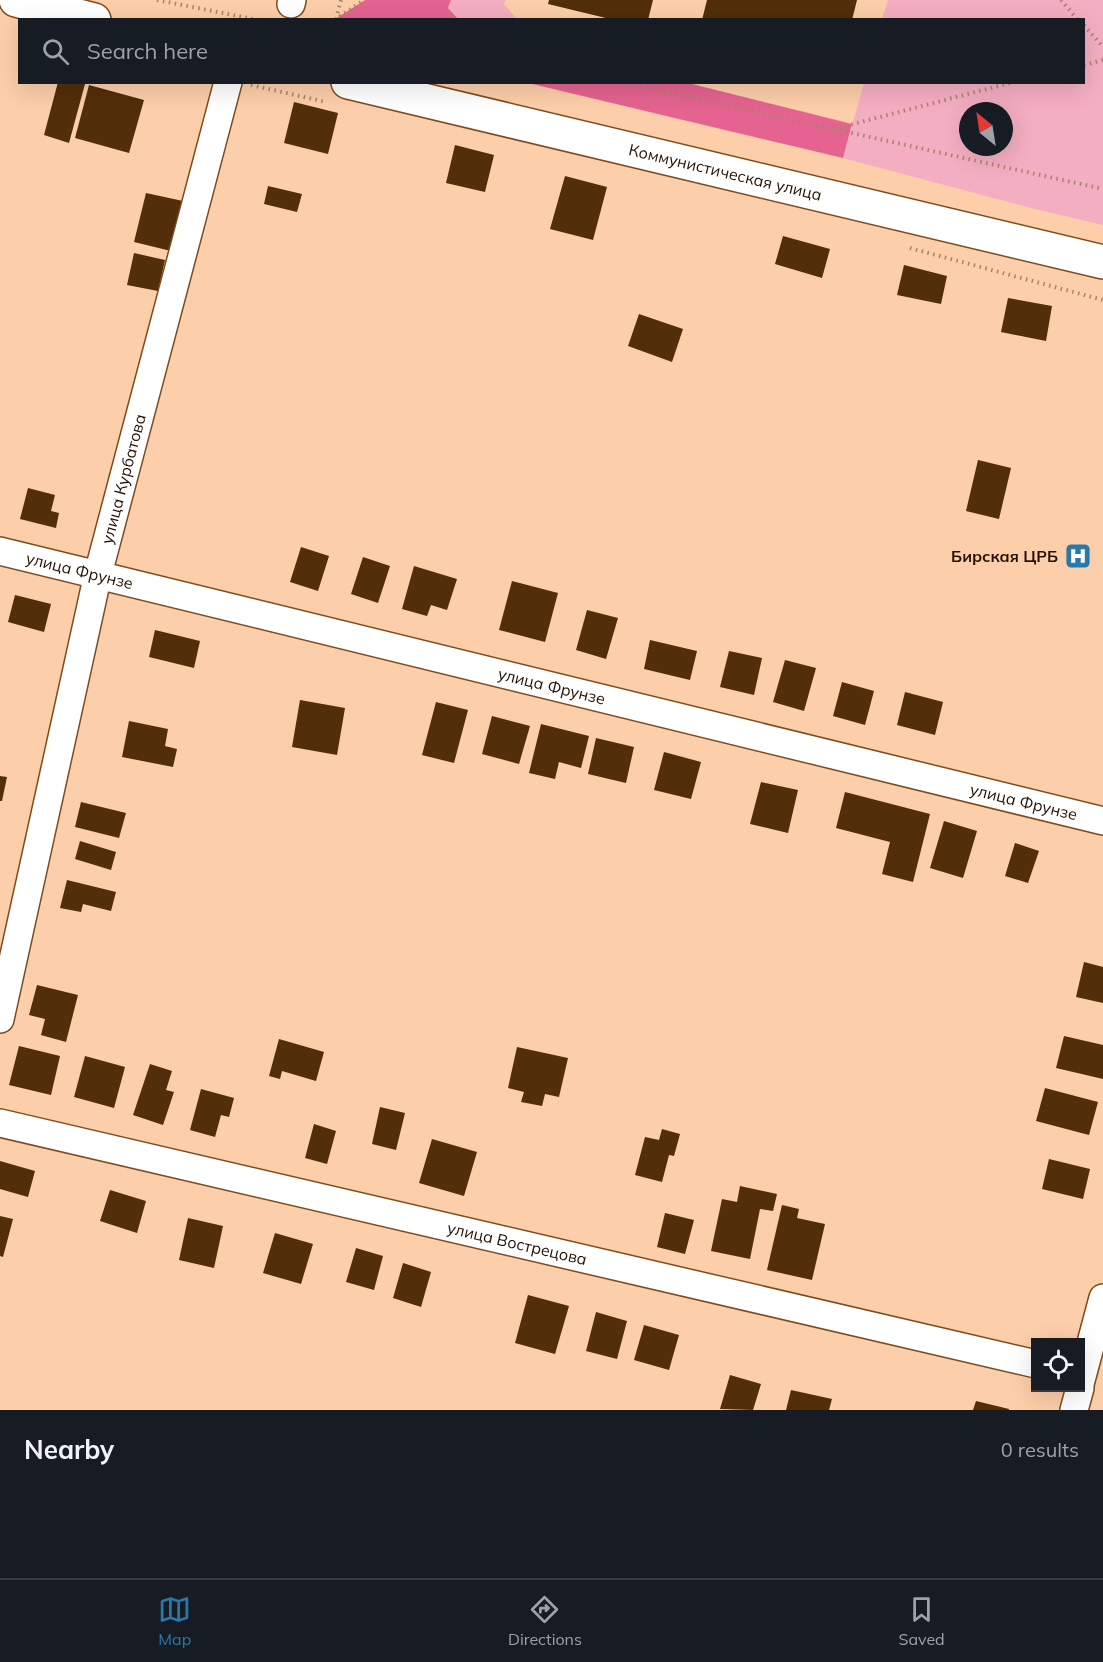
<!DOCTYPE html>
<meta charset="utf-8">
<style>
:root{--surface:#171b24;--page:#20242c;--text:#f1f3f6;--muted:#9ea1a6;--line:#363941;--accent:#2978aa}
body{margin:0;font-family:Mulish,sans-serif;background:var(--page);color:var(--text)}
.controls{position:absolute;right:18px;bottom:18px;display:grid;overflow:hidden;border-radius:0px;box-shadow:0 6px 24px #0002}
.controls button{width:54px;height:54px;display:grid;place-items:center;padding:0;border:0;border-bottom:2px solid var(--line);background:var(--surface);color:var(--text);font:30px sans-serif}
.compass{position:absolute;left:959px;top:102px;width:54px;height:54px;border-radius:50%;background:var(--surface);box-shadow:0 6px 24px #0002;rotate:330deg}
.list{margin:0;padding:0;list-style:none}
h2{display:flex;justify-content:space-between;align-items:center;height:78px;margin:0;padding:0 24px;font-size:26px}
h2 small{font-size:20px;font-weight:400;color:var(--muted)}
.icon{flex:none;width:33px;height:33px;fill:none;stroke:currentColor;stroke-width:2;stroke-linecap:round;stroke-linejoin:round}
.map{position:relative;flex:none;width:1103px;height:1410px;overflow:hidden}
.search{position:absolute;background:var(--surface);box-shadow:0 6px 24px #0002;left:18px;right:18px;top:18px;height:66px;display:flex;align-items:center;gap:15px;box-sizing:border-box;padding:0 21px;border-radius:0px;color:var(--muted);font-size:22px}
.sheet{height:168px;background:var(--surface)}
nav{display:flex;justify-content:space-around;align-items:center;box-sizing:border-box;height:84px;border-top:2px solid var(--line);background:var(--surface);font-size:16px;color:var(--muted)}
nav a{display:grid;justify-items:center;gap:3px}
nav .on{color:var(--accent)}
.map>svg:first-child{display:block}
.green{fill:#f4aec1;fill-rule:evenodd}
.forest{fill:#e46390}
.building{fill:#522e0a}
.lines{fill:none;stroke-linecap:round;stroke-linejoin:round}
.minor-casing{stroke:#7c4c1e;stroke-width:30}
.tertiary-casing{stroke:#7c4c1e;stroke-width:36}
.path{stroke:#a88467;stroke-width:4;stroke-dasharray:1.5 4.5;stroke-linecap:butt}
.minor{stroke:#fff;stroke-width:27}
.tertiary{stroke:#fff;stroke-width:33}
.labels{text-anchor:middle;stroke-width:6;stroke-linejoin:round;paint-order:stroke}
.street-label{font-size:16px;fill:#251101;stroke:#fccea9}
.poi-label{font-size:16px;font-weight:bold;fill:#251101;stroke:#fccea9;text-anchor:end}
</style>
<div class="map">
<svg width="1103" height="1410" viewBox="0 0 1103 1410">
<rect width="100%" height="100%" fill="#fccea9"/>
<path class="green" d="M451,0H506L504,4L517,19H458L448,8Z
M888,0H1103V225L1035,209L843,158L864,83L1084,82V20L882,19ZM968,111H1004V147H968Z"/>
<path class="forest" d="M365,0H451L448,8L458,19H335Z
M528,83H688L852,124L843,158Z"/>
<path class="building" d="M549,0H653L648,20H614L548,4Z
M707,0H857L852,20H702Z
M58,82L85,84L69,143L44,135Z
M89,85L144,100L129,153L75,138Z
M294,102L338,113L328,154L284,143Z
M455,145L494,155L485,192L446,183Z
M565,176L607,187L593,240L550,229Z
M268,186L302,194L297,212L264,204Z
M146,193L183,201L171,251L134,242Z
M783,236L830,249L822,278L775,264Z
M134,253L165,260L158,291L127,285Z
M904,265L947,276L941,304L897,295Z
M1008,298L1052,306L1046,341L1001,332Z
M639,314L683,329L672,362L628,346Z
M978,460L1011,468L999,519L966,511Z
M28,488L55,495L51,511L59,513L56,528L20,519Z
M301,547L329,556L318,591L290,582Z
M363,557L390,566L378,603L351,594Z
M414,566L457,579L447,610L431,605L427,616L402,609Z
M512,581L558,593L545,642L499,630Z
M15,595L51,604L44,632L8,622Z
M587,610L618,618L606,659L576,650Z
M155,630L200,641L194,668L149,657Z
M650,640L697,651L690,680L644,669Z
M729,651L762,658L754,695L720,687Z
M785,660L816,668L804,711L773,702Z
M842,682L874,691L865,725L833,716Z
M905,692L943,702L935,735L897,725Z
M300,700L345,708L337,755L292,747Z
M436,702L468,710L454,763L422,755Z
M492,716L530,726L519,764L482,754Z
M129,721L168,729L165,746L177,749L173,767L122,757Z
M541,724L589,736L581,768L559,762L555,779L529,773Z
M596,738L634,747L626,783L588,774Z
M664,752L701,762L691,799L654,790Z
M0,776L7,777L2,801H0Z
M761,782L798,790L788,833L750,824Z
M845,792L930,814L913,882L882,874L890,842L836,828Z
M81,802L126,813L119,838L75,827Z
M944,821L977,831L963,878L930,868Z
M80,841L116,852L111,870L75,859Z
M1015,843L1039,851L1028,883L1005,876Z
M67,880L116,892L111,911L83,904L81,912L60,908Z
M1084,962L1103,967V1003L1076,997Z
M37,985L78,995L66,1042L41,1035L45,1019L29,1015Z
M1064,1036L1103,1045V1079L1056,1068Z
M279,1039L324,1052L316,1081L282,1071L280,1079L269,1076Z
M19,1046L60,1056L51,1095L9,1085Z
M517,1047L568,1058L559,1097L545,1094L542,1106L521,1102L524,1092L508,1088Z
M85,1056L125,1067L114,1108L74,1097Z
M150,1064L172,1071L166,1090L174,1092L163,1125L133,1115Z
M1045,1088L1098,1102L1089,1135L1036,1121Z
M201,1089L234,1098L229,1117L221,1115L215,1137L190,1130Z
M380,1107L405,1113L396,1150L372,1144Z
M314,1124L336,1131L327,1164L305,1158Z
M662,1129L680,1134L674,1156L669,1155L662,1182L635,1175L645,1137L659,1140Z
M432,1139L477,1152L464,1196L419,1183Z
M1049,1159L1090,1169L1083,1199L1042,1189Z
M0,1161L35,1171L28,1197L0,1189Z
M740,1186L777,1194L773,1211L760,1209L750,1259L711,1251L722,1199L737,1202Z
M110,1190L146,1201L137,1233L100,1221Z
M782,1205L799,1209L797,1218L825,1224L812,1280L767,1270Z
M665,1213L694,1220L685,1254L657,1247Z
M0,1216L13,1219L3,1257L0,1256Z
M188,1218L223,1226L214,1268L179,1260Z
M275,1233L313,1244L301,1284L263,1273Z
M356,1248L383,1256L374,1290L346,1282Z
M403,1263L431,1272L421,1307L393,1298Z
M528,1295L569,1306L555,1354L515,1343Z
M596,1312L627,1321L617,1359L586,1351Z
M644,1325L679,1335L669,1370L634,1360Z
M730,1375L761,1384L753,1410L720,1409Z
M791,1390L832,1399L829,1410H786Z
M976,1401L1009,1409V1410H973Z"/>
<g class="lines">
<defs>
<g id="minor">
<path d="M291,4L292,0"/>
<path id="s1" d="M0,551L1103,821"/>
<path id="s2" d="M0,1019L98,574L228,82"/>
<path id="s3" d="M0,1123L1036,1364"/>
<path d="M1080,1384L1103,1298"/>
<path d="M1074,1410L1080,1388"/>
</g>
<g id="tertiary">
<path d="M16,0L94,20"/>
<path id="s4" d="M348,82L1103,262"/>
</g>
</defs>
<use href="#minor" class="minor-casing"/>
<use href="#tertiary" class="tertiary-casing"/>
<path class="path" d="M157,0L258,20
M341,0L336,19L364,0
M1061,0L1078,20
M1084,25L1103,47
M1084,65L1103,60
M623,82L1103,189
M251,85L326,102
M834,129L1014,82
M910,248L1103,300"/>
<use href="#minor" class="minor"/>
<use href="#tertiary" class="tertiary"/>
</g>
<defs>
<symbol id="hospital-square" viewBox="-11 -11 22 22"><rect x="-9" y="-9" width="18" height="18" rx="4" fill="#2978aa" stroke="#fccea9"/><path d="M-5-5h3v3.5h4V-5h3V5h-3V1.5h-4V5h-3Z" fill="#fff"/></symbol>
</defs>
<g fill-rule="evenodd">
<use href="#hospital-square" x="1063" y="541" width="30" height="30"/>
</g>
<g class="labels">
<g class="street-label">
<text dy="6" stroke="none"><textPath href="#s4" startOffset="388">Коммунистическая улица</textPath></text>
<text dy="6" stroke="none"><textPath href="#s2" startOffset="554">улица Курбатова</textPath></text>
<text dy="6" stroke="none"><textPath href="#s1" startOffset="82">улица Фрунзе</textPath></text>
<text dy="6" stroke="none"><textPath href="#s1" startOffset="568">улица Фрунзе</textPath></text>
<text dy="6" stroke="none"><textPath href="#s1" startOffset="1054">улица Фрунзе</textPath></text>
<text dy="6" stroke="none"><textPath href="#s3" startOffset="531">улица Вострецова</textPath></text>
</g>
<g class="poi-label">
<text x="1058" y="562">Бирская ЦРБ</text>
</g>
</g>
</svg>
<div class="controls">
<button><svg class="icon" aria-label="locate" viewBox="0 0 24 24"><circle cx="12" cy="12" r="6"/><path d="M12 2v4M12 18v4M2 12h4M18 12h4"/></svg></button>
</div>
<svg class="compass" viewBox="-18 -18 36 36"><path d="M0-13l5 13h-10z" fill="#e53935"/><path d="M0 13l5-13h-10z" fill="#9ea1a6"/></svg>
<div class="search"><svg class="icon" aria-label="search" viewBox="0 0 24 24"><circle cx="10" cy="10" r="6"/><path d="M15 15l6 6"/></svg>Search here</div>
</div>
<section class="sheet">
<h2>Nearby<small>0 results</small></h2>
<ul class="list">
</ul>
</section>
<nav>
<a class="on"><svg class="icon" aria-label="map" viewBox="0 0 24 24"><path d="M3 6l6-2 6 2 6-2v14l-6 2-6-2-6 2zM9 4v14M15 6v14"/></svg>Map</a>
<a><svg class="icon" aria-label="directions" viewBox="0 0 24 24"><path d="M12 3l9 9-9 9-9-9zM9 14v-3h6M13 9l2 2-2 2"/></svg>Directions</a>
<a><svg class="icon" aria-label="saved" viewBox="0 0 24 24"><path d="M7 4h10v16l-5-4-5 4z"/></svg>Saved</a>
</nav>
